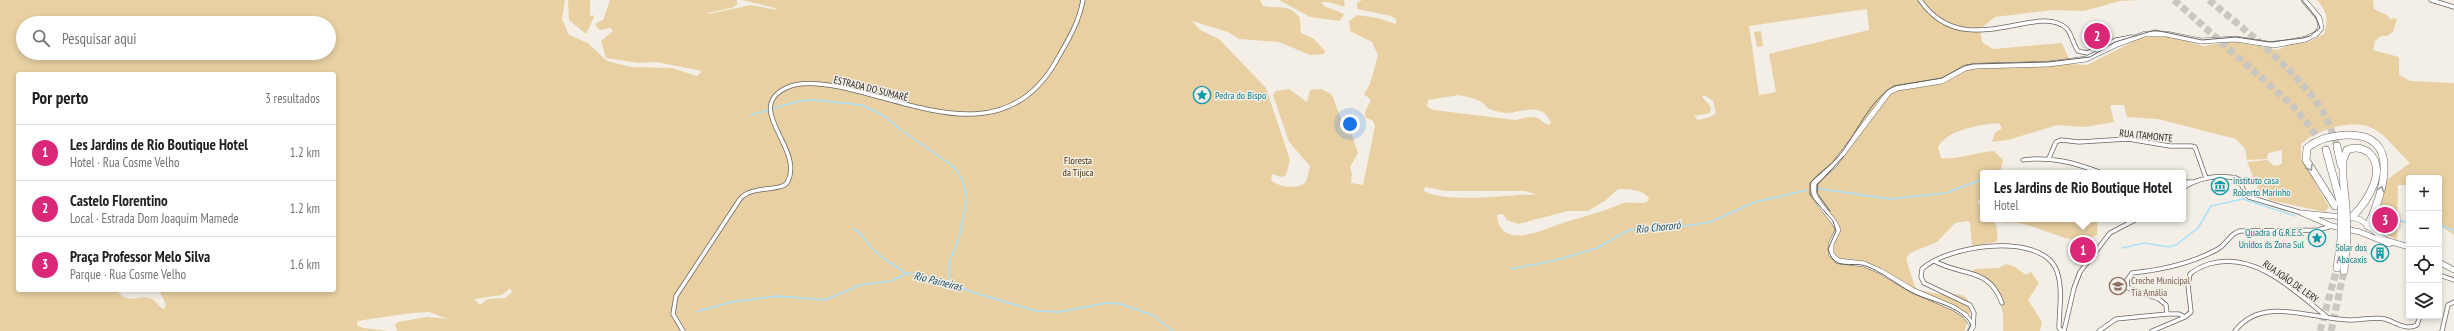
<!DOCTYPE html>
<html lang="pt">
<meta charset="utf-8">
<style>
:root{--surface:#fff;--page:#f6f6f6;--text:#202124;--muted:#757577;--line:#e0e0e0;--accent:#db2777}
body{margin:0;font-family:"PT Sans Narrow",sans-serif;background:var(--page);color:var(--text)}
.controls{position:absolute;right:12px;bottom:12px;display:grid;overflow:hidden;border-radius:4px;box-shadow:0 2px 6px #0003}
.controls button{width:36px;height:36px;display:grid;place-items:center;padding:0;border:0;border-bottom:1px solid var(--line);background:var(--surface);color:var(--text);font:20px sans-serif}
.you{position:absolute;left:1350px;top:124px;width:14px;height:14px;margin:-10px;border:3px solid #fff;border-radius:50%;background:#1a73e8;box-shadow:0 0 0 6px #1a73e833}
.badge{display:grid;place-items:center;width:26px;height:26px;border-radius:50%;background:var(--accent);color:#fff;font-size:13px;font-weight:700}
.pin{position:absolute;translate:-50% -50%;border:2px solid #fff;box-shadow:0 1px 4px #0006}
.popup{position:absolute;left:1980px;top:170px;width:206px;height:52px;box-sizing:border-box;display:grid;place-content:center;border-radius:4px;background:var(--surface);filter:drop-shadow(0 1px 3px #0005);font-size:13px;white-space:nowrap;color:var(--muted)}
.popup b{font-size:15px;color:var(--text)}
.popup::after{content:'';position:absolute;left:50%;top:100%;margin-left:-8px;border:8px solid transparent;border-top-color:var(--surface)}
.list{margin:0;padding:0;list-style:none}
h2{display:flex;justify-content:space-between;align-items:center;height:52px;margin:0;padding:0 16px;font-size:17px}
h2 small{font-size:13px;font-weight:400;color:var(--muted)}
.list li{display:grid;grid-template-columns:26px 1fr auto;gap:12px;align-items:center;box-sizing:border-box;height:56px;padding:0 16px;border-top:1px solid var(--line)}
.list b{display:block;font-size:15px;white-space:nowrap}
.list p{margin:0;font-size:13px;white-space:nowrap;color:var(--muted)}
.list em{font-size:13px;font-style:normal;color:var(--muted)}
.icon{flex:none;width:22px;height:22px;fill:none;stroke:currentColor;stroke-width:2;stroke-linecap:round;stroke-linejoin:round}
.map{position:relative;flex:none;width:2454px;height:331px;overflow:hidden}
.search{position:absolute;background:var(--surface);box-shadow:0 2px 6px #0003;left:16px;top:16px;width:320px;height:44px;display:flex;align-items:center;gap:10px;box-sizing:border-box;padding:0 14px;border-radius:22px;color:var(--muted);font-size:15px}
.panel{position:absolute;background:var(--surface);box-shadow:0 2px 6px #0003;left:16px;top:72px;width:320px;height:220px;border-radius:4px}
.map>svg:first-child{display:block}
.green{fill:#e8d0a3;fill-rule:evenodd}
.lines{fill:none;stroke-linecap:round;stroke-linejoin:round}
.stream{stroke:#abe0f9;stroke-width:1.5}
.highway-tunnel{stroke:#cac7c0;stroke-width:7;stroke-dasharray:7 3.5;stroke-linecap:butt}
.street-casing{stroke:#696660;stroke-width:5}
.secondary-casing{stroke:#696660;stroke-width:6}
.highway-casing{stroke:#696660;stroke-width:8}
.street{stroke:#fff;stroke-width:3.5}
.secondary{stroke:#fff;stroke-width:5}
.highway{stroke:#fff;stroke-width:7}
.tram{stroke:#64615e;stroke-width:1}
.highway-bridge-casing{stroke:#696660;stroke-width:8;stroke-linecap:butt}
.highway-bridge{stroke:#fff;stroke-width:7}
.oneway{stroke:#9e9d9c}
.labels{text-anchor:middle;stroke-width:3;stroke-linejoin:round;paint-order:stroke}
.street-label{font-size:10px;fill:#282624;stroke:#f3efe7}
.culture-label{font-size:10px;fill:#0d838f;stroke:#f3efe7;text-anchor:start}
.park-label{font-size:10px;fill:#422e00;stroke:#f3efe7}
.education-label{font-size:10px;fill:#785e54;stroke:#f3efe7;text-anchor:start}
.water-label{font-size:11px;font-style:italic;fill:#154d63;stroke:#f3efe7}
</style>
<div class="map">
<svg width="2454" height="331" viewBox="0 0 2454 331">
<rect width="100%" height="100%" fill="#f3efe7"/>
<path class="green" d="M0,0H565L562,19L569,35L588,43L607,61L631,67L672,68L697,76L702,71L656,62L640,63L606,58L601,41L613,31L610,28L600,30L595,25L598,22L603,20L610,0H737V5L731,8L707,13L708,14L751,5L776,10L775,8L742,0H1260L1263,6C1275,9 1290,3 1299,17C1301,22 1300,28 1301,33L1314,39L1325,51L1324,54L1310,55L1279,42L1239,39L1228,32L1192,21L1200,30L1219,39L1266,88L1290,160L1286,175L1282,177L1272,174L1271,180C1278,187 1298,190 1306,182L1310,166L1289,142L1273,95L1276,91L1289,89L1307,102L1310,90L1322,89L1332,95L1343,124L1351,132L1358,153L1350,167L1352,174L1351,183L1363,185L1375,126L1373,121L1365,117V112L1371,100L1364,94L1370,84L1378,55L1372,42L1350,31L1349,21L1357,15L1378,18L1396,24V19L1391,16L1357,9V3L1362,0H2140L2120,1L2084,11L2053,10L1995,17L1980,29L1982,42L1993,49L2062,43L2071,64L2087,65L2142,37H2170L2204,46L2232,41L2278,50L2290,44L2309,42L2324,34C2329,18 2327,13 2317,0H2373L2374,9L2387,15L2391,20L2393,18L2397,19L2393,32L2387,36H2381L2375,41L2373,50L2399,57V75L2410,81L2454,83V239L2453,234L2439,225V178H2409V191L2407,185H2398L2397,240L2371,226L2388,179L2410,163C2400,154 2387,137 2376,130C2355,117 2318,129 2301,144V158L2329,207L2325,212L2270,200L2258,189L2247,162L2267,160L2274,166L2282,164V150L2268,153L2267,159L2247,160L2245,149L2236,139L2158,119L2127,117L2124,105H2110L2114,122L2085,127L2057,125L2008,140L1992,142L1995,133L2002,128L1999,123C1980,125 1948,129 1938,147L1941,158C1959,160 1975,152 1994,151L2003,160L2000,173H1983V198L1977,202L1983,207V219H1993C1997,226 1999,235 1996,242L1972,246L1970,223L1968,221L1955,223L1937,242L1910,253L1906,258C1908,265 1914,286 1917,289C1924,291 1932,293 1939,294C1950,295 1968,290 1970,306C1971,313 1966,324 1965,331H397L395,325L398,322L427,317L448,319L429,312L412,313L357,321V325L363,328L388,331H0ZM1867,9L1869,30L1769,54L1776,92L1759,95L1749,26ZM23,23H329V53H23ZM18,74H334V290H159L166,305L164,309C158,307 157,301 152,299C137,293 130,307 116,290H18ZM1459,95C1467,97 1476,98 1483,103C1486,105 1486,108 1490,109C1495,111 1503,113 1508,113C1524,111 1545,102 1551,124C1544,126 1543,120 1537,118C1528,115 1524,119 1515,120L1434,110L1427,107L1428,100ZM1704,95L1713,101L1716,113L1711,117L1698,120L1694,116L1710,113L1711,107L1702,97ZM1426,187L1445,191H1525L1535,194C1530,196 1523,194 1517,195C1497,197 1437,202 1423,190ZM1618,189C1627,189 1642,189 1649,198L1648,201C1641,206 1629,200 1621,204C1604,211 1587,216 1569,221C1550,226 1500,254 1497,215L1503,214L1507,220L1518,224L1568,211H1588L1606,200ZM510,288L512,292L505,298L488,299L480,305L474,299L502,295Z
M568,0H590V16L593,15L594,17L586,34L569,20Z
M1279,0H1344L1345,7L1329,2H1321L1324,6L1344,14L1340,21L1310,17Z
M1761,31L1763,46L1757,47L1754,32Z
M1998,219H2098L2097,235C2070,252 2035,218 2004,223Z
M2006,264L2015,267L2026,275L2031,272L2039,283L2028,300L2042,322L2040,331H2003V314L1999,296L1973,271L1975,269L1999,268Z"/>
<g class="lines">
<path class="stream" d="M751,115L799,101L815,100L862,105L884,116L901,130L953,166L962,179L967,198L959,238L949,264V282
M1815,188L1890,199L1946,193L1983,179
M2386,217L2409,223
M2439,224L2454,231
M853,228C864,234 867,246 877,253C886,261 897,266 906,274
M2122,248L2144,243L2169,247L2176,245L2198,228L2211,206L2243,199L2295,216
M1511,269L1557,260L1597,248L1629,230L1685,226L1710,222L1755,202L1807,190
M698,311L732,302L777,296L825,300L860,285L891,281L908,273L943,280L972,292L1036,311L1059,312L1106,303L1121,304L1152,315L1173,331"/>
<path class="highway-tunnel" d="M2174,0L2293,106L2308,124L2326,150
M2209,0C2246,31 2289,64 2318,104C2327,117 2332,131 2337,146
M2320,331L2337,268
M2331,331L2344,271"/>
<defs>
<path id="street" d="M1920,0C1965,65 2038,0 2067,29C2072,35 2073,44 2078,51L2087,53L2116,40L2132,37
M2431,0L2454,7
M2049,158L2056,142L2061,140L2079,142L2128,139L2170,146H2191L2195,147L2206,178
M2023,160C2052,156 2075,163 2102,173
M2183,182H2192
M2183,188C2197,178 2219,174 2236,178L2240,180L2244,192L2249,197L2302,213
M1934,261C1964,277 1989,267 2002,303
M2439,275L2454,280
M2185,317L2191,312L2188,285L2190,274C2196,269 2203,266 2209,264C2254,250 2295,291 2327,317
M1973,326L1974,313L1970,305L1924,283L1921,277L1922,269C1946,246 2036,232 2055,267C2064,284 2059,310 2059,328L2062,331
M683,331L673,314L676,296L740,199C752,184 783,193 788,181C804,148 743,109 786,88C801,80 825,84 840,87C916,103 1004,150 1055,63C1067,42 1079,23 1083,0
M2064,331L2074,288L2080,272L2110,233L2137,219
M2099,331L2116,319L2167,314
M2152,331L2185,317L2179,314H2167L2166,305L2159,299L2128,288L2127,280L2132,273C2161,270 2193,263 2218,249C2227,244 2230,233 2240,231L2318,230L2332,226
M2235,331C2262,295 2312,319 2348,320C2360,321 2373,316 2385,319C2395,322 2406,331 2417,325L2420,316
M2442,331L2448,305L2454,302"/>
<path id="secondary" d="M2302,213L2343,217
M2302,213L2332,226L2360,232L2389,244
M2351,217L2361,220L2385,240L2409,247
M2439,262L2454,270
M1970,331L1973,326L1965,315L1954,308L1912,290L1880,271L1864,264L1838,261L1831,254V244L1838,230C1833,215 1809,200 1814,183L1834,165L1889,92L1898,88L1942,81L1965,68L1976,66L2049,64L2086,59L2115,45L2145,34H2166L2201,41L2236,39L2274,45L2306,39L2316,34L2321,28L2319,18L2304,0"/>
<path id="highway" d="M2337,146L2341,165
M2326,150L2341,205
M2343,178L2346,207
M2343,182V160L2347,150C2354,147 2361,147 2368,152C2389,170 2366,203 2352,217
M2335,206L2306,160L2307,148C2319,138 2332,136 2347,135C2404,133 2382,195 2368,226
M2337,268L2341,239
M2344,271L2347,237"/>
</defs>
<use href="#street" class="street-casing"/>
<use href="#secondary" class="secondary-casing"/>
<use href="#highway" class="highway-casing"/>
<use href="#street" class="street"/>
<use href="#secondary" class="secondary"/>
<use href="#highway" class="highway"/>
<path class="tram" d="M1830,211L1817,193L1818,184L1844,156
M1968,331L1971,325C1961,305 1929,302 1911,292C1896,284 1882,272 1866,266C1857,263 1847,266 1838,263C1832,260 1830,255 1828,249L1836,231L1833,221L1810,195V183C1818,173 1829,167 1837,158C1856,136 1868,101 1894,86L1942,78L1964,66L1973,64L2048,62L2090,57L2115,42L2155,30L2202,40L2236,37L2269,42L2303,38L2310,36L2320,28L2316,17L2302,0"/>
<defs>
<path id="highway-bridge" d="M2341,205V239
M2346,207L2347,237"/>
</defs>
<use href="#highway-bridge" class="highway-bridge-casing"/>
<use href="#highway-bridge" class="highway-bridge"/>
</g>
<defs><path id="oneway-chevron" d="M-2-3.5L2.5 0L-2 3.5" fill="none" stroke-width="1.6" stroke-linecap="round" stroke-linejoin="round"/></defs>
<g class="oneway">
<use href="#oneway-chevron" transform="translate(2310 168) rotate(58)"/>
<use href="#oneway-chevron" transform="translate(2381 189) rotate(-73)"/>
</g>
<defs>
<symbol id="sight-ring" viewBox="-11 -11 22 22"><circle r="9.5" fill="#f3efe7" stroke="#0f9aa8" stroke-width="1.5"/><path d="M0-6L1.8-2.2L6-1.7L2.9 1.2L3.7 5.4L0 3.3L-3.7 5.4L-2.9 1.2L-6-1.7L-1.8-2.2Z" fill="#0f9aa8"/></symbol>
<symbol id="museum-ring" viewBox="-11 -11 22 22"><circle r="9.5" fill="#f3efe7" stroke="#0f9aa8" stroke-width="1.5"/><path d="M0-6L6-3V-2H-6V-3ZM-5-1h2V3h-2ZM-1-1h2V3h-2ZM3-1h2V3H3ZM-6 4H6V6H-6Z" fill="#0f9aa8"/></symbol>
<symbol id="building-ring" viewBox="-11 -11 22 22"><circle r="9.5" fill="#f3efe7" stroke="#0f9aa8" stroke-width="1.5"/><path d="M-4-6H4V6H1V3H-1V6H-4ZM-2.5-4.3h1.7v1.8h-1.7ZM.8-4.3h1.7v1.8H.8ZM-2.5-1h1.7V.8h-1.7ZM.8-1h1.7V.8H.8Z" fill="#0f9aa8"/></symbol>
<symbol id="school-ring" viewBox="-11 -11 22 22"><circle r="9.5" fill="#f3efe7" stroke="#8d6e63" stroke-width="1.5"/><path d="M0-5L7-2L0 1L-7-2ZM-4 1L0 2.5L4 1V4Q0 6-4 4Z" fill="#8d6e63"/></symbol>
</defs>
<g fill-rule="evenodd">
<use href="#sight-ring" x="1192" y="85" width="20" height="20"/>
<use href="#museum-ring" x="2210" y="176" width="20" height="20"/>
<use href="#sight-ring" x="2307" y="228" width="20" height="20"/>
<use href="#building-ring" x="2370" y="243" width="20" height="20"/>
<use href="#school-ring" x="2108" y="276" width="20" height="20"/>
</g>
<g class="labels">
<g class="street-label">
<text transform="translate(871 88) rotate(14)" y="4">ESTRADA DO SUMARÉ</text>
<text transform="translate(2146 135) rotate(6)" y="4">RUA ITAMONTE</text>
<text transform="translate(2291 281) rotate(35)" y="4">RUA JOÃO DE LERY</text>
</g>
<g class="culture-label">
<text x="1215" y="99">Pedra do Bispo</text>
<text x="2233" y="184">instituto casa<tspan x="2233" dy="12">Roberto Marinho</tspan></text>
<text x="2304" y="236" text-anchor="end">Quadra d G.R.E.S.<tspan x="2304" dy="12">Unidos ds Zona Sul</tspan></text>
<text x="2367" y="251" text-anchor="end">Solar dos<tspan x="2367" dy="12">Abacaxis</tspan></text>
</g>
<g class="park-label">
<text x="1078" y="164">Floresta<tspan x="1078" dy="12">da Tijuca</tspan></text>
</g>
<g class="education-label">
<text x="2131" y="284">Creche Municipal<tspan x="2131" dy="12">Tia Amália</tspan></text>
</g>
<g class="water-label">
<text transform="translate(1658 227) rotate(-6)" y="4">Rio Chororó</text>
<text transform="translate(938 281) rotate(14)" y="4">Rio Paineiras</text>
</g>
</g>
</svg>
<div class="controls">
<button>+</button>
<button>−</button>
<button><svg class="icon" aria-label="locate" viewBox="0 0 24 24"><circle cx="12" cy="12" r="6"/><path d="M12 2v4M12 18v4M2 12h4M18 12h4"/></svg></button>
<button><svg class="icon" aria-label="layers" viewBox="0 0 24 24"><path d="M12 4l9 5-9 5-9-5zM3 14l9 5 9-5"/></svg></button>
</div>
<div class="you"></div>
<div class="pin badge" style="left:2083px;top:250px">1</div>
<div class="popup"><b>Les Jardins de Rio Boutique Hotel</b>Hotel</div>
<div class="pin badge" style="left:2097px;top:36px">2</div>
<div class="pin badge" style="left:2385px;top:220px">3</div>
<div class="search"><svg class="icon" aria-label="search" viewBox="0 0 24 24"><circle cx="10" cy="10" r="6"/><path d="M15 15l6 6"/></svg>Pesquisar aqui</div>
<section class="panel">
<h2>Por perto<small>3 resultados</small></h2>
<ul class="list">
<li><span class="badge">1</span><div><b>Les Jardins de Rio Boutique Hotel</b><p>Hotel · Rua Cosme Velho</p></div><em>1.2 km</em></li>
<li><span class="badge">2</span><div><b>Castelo Florentino</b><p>Local · Estrada Dom Joaquim Mamede</p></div><em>1.2 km</em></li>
<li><span class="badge">3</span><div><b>Praça Professor Melo Silva</b><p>Parque · Rua Cosme Velho</p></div><em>1.6 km</em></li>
</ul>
</section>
</div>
